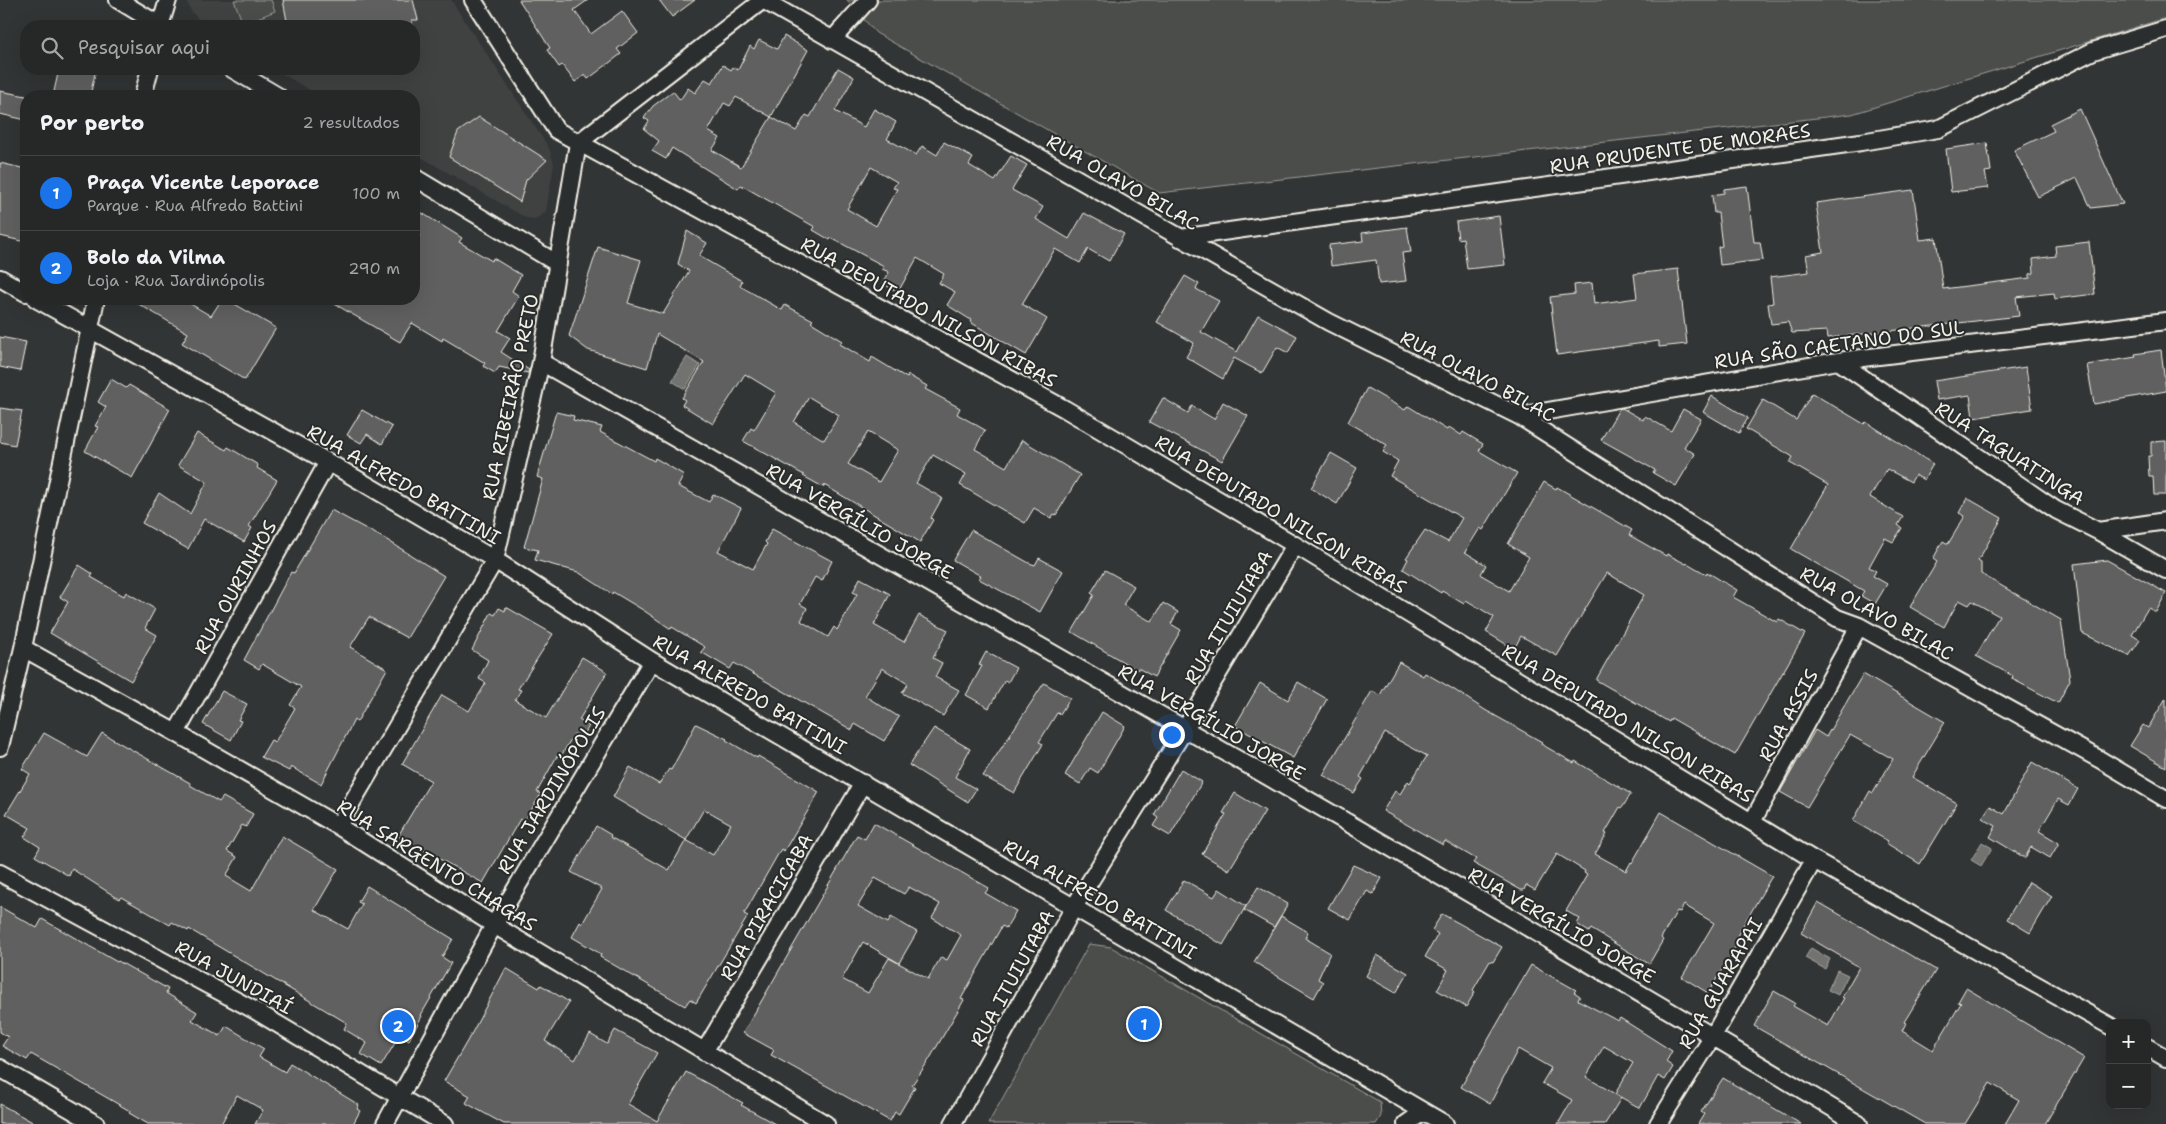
<!DOCTYPE html>
<html lang="pt">
<meta charset="utf-8">
<style>
:root{--surface:#262828;--page:#323434;--text:#f1f3f6;--muted:#a4a6a8;--line:#424445;--accent:#1a73e8}
body{margin:0;font-family:"Shantell Sans",sans-serif;background:var(--page);color:var(--text)}
.controls{position:absolute;right:15px;bottom:15px;display:grid;overflow:hidden;border-radius:10px;box-shadow:0 5px 20px #0002}
.controls button{width:45px;height:45px;display:grid;place-items:center;padding:0;border:0;border-bottom:1px solid var(--line);background:var(--surface);color:var(--text);font:25px sans-serif}
.you{position:absolute;left:1171px;top:734px;width:18px;height:18px;margin:-12px;border:4px solid #fff;border-radius:50%;background:#1a73e8;box-shadow:0 0 0 8px #1a73e833}
.badge{display:grid;place-items:center;width:32px;height:32px;border-radius:50%;background:var(--accent);color:#fff;font-size:16px;font-weight:700}
.pin{position:absolute;translate:-50% -50%;border:2px solid #fff;box-shadow:0 1px 5px #0006}
.list{margin:0;padding:0;list-style:none}
h2{display:flex;justify-content:space-between;align-items:center;height:65px;margin:0;padding:0 20px;font-size:21px}
h2 small{font-size:16px;font-weight:400;color:var(--muted)}
.list li{display:grid;grid-template-columns:32px 1fr auto;gap:15px;align-items:center;box-sizing:border-box;height:75px;padding:0 20px;border-top:1px solid var(--line)}
.list b{display:block;font-size:19px;white-space:nowrap}
.list p{margin:0;font-size:16px;white-space:nowrap;color:var(--muted)}
.list em{font-size:16px;font-style:normal;color:var(--muted)}
.icon{flex:none;width:28px;height:28px;fill:none;stroke:currentColor;stroke-width:2;stroke-linecap:round;stroke-linejoin:round}
.map{position:relative;flex:none;width:2166px;height:1124px;overflow:hidden}
.search{position:absolute;background:var(--surface);box-shadow:0 5px 20px #0002;left:20px;top:20px;width:400px;height:55px;display:flex;align-items:center;gap:12px;box-sizing:border-box;padding:0 18px;border-radius:20px;color:var(--muted);font-size:19px}
.panel{position:absolute;background:var(--surface);box-shadow:0 5px 20px #0002;left:20px;top:90px;width:400px;height:215px;border-radius:20px}
.map>svg:first-child{display:block}
.built{fill:#404242}
.green{fill:#4b4d4c;stroke:#a09f9a}
.water{fill:#727370;stroke:#a6a5a0}
.building{fill:#5f605f;stroke:#f4f1e8;fill-rule:evenodd}
.lines{fill:none;stroke-linecap:round;stroke-linejoin:round}
.street-casing{stroke:#f4f1e8;stroke-width:20}
.street{stroke:#2a2d2e;stroke-width:16}
.labels{text-anchor:middle;stroke-width:4;stroke-linejoin:round;paint-order:stroke}
.street-label{font-size:19px;fill:#f4f1e8;stroke:#2a2d2e}
</style>
<div class="map">
<svg width="2166" height="1124" viewBox="0 0 2166 1124">
<rect width="100%" height="100%" fill="#323535"/>
<filter id="ink" filterUnits="userSpaceOnUse"><feTurbulence type="fractalNoise" baseFrequency=".02" numOctaves="2"/><feDisplacementMap in="SourceGraphic" scale="10" xChannelSelector="R" yChannelSelector="G"/><feConvolveMatrix kernelMatrix="1 2 1 2 8 2 1 2 1" color-interpolation-filters="sRGB"/></filter>
<g filter="url(#ink)">
<path class="built" d="M186,0H451L549,148L554,164L546,211L539,217L534,219L526,218L414,153V96H320L274,69H414V26H205L191,11Z"/>
<path class="green" d="M234,0H271L275,11L243,24Z
M847,0H2166V18L1852,114L1159,193L876,33Z
M1089,944L1111,947L1380,1102L1381,1116L1376,1124H988Z"/>
<path class="water" d="M687,357L700,365L685,389L672,381Z
M1982,842L1992,848L1981,866L1971,860Z
M1811,948L1830,959L1825,969L1805,958Z
M1837,970L1848,975L1838,995L1828,990Z"/>
<path class="building" d="M283,0H413L418,20H412L413,26H288Z
M519,0H588L574,10L591,34L622,11L638,33L617,49L621,54L588,79L585,75L575,82L562,65L559,67L547,50L550,48Z
M659,0H695L672,17Z
M784,36L808,50L771,117L736,97L730,106L724,103L708,131L720,138L712,150L741,167L771,117L796,131L806,115L810,117L838,68L854,77L835,111L864,127L874,109L896,122L887,139L916,155L922,146L937,155L944,142L973,158L969,165L995,181L1011,156L1027,165L1012,190L1043,207L1036,219L1069,239L1084,213L1124,234L1109,261L1088,249L1080,263L1055,249L1022,304L1047,319L1026,355L970,322L971,320L947,305L955,292L939,283L944,274L917,258L898,292L883,284L889,272L882,269L884,266L831,238L830,240L813,230L815,227L741,185L738,189L672,148L666,159L652,151L659,141L644,129L649,121L644,118L653,106L673,91L680,100L688,88L695,93L705,79L712,83L723,65L731,70L733,67L738,70L750,46L754,49L759,40L777,49ZM871,167L897,182L893,188L897,189L876,226L847,209Z
M59,69H96L90,96H53Z
M0,91L26,96V120L0,114Z
M2080,109L2115,187L2123,204L2091,208L2077,178L2038,197L2014,150L2054,131L2050,124Z
M479,117L547,160L526,180L520,202L449,157L458,132Z
M1987,143L1991,171L1985,172L1988,188L1951,192L1946,149Z
M0,163L26,169V242L0,236Z
M1747,186L1754,242H1760L1763,260L1720,265L1718,247L1722,246L1718,213H1714L1712,195L1724,193V189Z
M1913,190L1920,240L1936,238L1943,289L2030,278V274L2034,273L2033,259L2056,256L2055,246L2089,242L2095,294L2055,299L2054,293L2016,297L2019,316L1828,338L1827,331L1792,333L1788,322L1771,324L1768,304L1773,303L1770,277L1809,272L1806,255L1823,252L1816,203Z
M414,208L462,238L459,242L492,261L493,258L521,275L512,291L519,296L498,331L510,338L501,352L529,370L528,373L499,367L495,373L483,366L485,363L443,338L442,341L412,323L400,342L326,299H414V245L420,235L414,232Z
M1499,216L1505,265L1467,269L1463,238L1458,239L1456,222Z
M1407,227L1411,252L1402,253L1406,281L1379,284L1376,260L1331,266L1329,245L1363,241L1362,233Z
M687,231L707,243L699,256L742,281L740,286L782,310L785,305L813,320L811,322L842,341L840,344L870,362L872,357L907,378L908,375L927,386L925,389L960,408L957,414L985,430L975,449L1006,467L1022,440L1080,475L1056,515L1054,514L1051,518L1034,508L1025,523L960,485L966,474L933,455L916,483L942,498L931,518L933,520L920,542L863,508L824,485L823,487L803,476L804,475L743,441L751,428L754,430L776,393L745,374L713,424L682,405L685,400L682,398L704,362L657,334L647,368L588,350L569,336L598,247L641,260L628,303L663,314L689,271L678,264ZM809,397L839,415L824,440L794,422ZM868,432L898,450L879,482L848,464Z
M1678,269L1687,344L1659,347V341L1557,355L1550,297L1575,294L1574,285L1592,283L1594,304L1637,298L1634,274Z
M1185,276L1199,284L1196,289L1219,301L1201,332L1237,352L1258,315L1297,336L1288,353L1277,347L1262,373L1234,358L1223,379L1186,357L1194,343L1157,322Z
M130,299H182L211,316L222,299H226L276,328L245,380L182,343L188,333Z
M0,337L26,342L20,371L0,367Z
M2161,350L2166,391L2094,404L2087,365L2136,357L2135,354Z
M2026,367L2032,409L1973,418L1970,395L1937,400L1934,381Z
M111,379L126,388L129,385L170,409L132,478L85,451L98,427L95,426L106,407L98,402Z
M1367,388L1405,410L1408,406L1447,430L1449,427L1461,435L1463,432L1483,444L1479,451L1517,473L1483,530L1480,528L1465,552L1486,565L1481,574L1483,576L1509,591L1529,557L1508,544L1544,482L1556,489L1557,487L1632,530L1629,535L1666,556L1667,554L1686,564L1687,563L1706,574L1707,572L1737,590L1733,597L1777,622L1779,619L1805,634L1735,755L1671,718L1669,722L1596,680L1644,595L1607,573L1557,656L1521,636L1514,649L1486,632L1494,617L1466,600L1464,604L1442,591L1441,593L1403,569L1408,559L1406,558L1425,530L1448,542L1462,518L1390,476L1398,461L1383,452L1387,445L1348,422Z
M1812,393L1864,424L1866,422L1933,464L1924,480L1915,475L1911,482L1887,469L1870,497L1903,517L1898,525L1902,528L1893,542L1885,538L1869,567L1876,571L1873,576L1887,584L1875,604L1861,596L1864,591L1791,549L1828,485L1790,463L1793,457L1746,429L1763,400L1796,420Z
M1712,396L1748,418L1739,433L1703,412Z
M1163,398L1188,413L1192,406L1214,419L1223,402L1248,416L1222,461L1149,422Z
M0,408L22,411L15,445L0,442Z
M1622,408L1643,420L1645,416L1671,431L1683,409L1701,419L1684,447L1695,454L1676,486L1653,473L1655,470L1601,440L1619,409Z
M362,410L392,427L382,444L367,434L361,443L347,435Z
M556,412L574,416L573,420L602,427L600,432L654,461L655,458L684,475L678,486L709,502L713,494L741,508L718,551L753,569L767,544L765,542L772,529L832,561L822,581L815,577L800,604L807,608L801,621L828,637L834,627L837,630L857,594L853,592L860,578L890,594L874,625L904,642L919,615L948,630L933,658L942,663L935,677L959,690L943,716L902,693L908,684L882,668L865,696L899,717L884,741L855,724L852,730L734,663L730,669L701,652L705,647L672,627L671,629L643,610L613,592L612,594L578,572L535,560L538,550L524,547L543,479L537,477Z
M197,433L226,450L228,447L258,465L257,468L277,480L249,526L252,528L244,542L204,519L188,549L142,523L159,493L190,514L207,482L178,465Z
M2166,441V495H2154L2153,476H2149L2148,456H2151V442Z
M1331,453L1357,468L1337,504L1311,488Z
M1967,498L2002,518L1978,561L1981,563V574L2061,620L2070,680L2058,703L2012,679L2013,676L1976,656L1999,616L1972,601L1969,605L1959,600L1944,627L1910,607L1937,562L1933,559L1943,541L1948,544L1965,516L1959,513Z
M331,510L387,540L444,576L407,638L369,617L350,647L387,669L357,722L354,720L321,784L291,767L289,771L261,757L271,740L275,742L295,708L290,705L301,687L262,664L259,669L244,660L291,572L294,573Z
M971,530L1029,563L1035,565L1039,558L1063,571L1040,612L979,579L981,576L953,560Z
M2107,560L2166,593L2156,612L2148,608L2132,635L2140,640L2129,656L2082,633L2074,564Z
M79,565L93,574L91,577L124,596L126,592L155,609L145,628L157,635L131,681L50,633L68,602L60,597Z
M1105,570L1134,586L1123,605L1152,622L1163,603L1178,612L1171,624L1181,630L1154,677L1138,668L1137,670L1072,632L1094,595L1091,593Z
M506,607L553,634L518,689L521,690L515,700L546,718L582,657L607,672L579,720L589,726L582,738L574,734L560,758L557,756L537,792L541,794L524,822L520,819L483,883L398,836L431,781L402,764L442,695L469,711L486,683L479,679L488,660L472,650L491,613L495,615L499,608L505,611Z
M986,652L1016,668L1008,682L1005,680L989,708L966,695L982,666L979,665Z
M1399,662L1423,676L1425,673L1453,689L1485,710L1542,742L1541,744L1574,763L1575,761L1631,794L1622,808L1620,807L1605,833L1607,834L1595,854L1626,871L1631,862L1632,863L1661,812L1772,876L1737,936L1741,938L1708,993L1682,977L1714,923L1684,905L1680,912L1677,911L1661,938L1663,940L1649,964L1591,929L1589,932L1577,924L1580,919L1566,911L1587,875L1584,873L1585,871L1557,854L1535,890L1526,885L1524,890H1521L1473,863L1476,859L1445,841L1443,845L1383,811L1395,791L1400,794L1408,781L1410,783L1427,756L1385,733L1360,777L1363,779L1354,793L1323,775L1372,691L1380,695Z
M1863,674L1945,722L1912,777L1957,803L1920,864L1886,843L1888,841L1853,821L1870,791L1873,793L1893,759L1850,735L1807,807L1780,792L1815,730L1826,737Z
M1298,682L1327,699L1293,758L1235,726L1260,683L1288,700Z
M1044,683L1070,698L1060,714L1057,713L1039,742L1043,744L1014,793L983,776Z
M222,691L247,704L238,720L241,721L231,740L203,724Z
M2166,698V767L2130,746L2143,725L2148,728Z
M1102,712L1125,726L1098,773L1090,768L1080,784L1065,775Z
M696,724L727,739L726,740L757,758L758,756L819,792L784,851L781,849L744,914L748,916L696,1003L690,999L685,1006L600,957L601,954L572,937L580,922L582,924L602,889L571,872L596,826L611,835L610,837L669,870L686,840L613,797L630,767L659,784L669,769L671,770ZM704,809L731,824L713,855L686,840Z
M934,728L970,749L955,777L976,789L968,802L909,765Z
M44,733L87,757L102,733L190,783V785L219,802L223,797L253,814L246,827L242,825L227,851L237,857L226,876L251,891L282,836L338,869L314,910L348,929L362,904L358,902L367,886L453,939L442,957L451,963L421,1015L422,1016L409,1040L400,1035L381,1066L361,1054L367,1043L344,1029L347,1023L189,929L188,931L172,922L170,925L121,897L119,899L72,869L69,876L35,856L40,847L24,837L30,828L6,814L30,774L22,769Z
M2032,762L2078,789L2069,805L2058,799L2039,831L2059,843L2050,858L2031,847L2025,858L1990,837L1996,826L1982,818L1990,806L2004,814Z
M1181,769L1202,782L1170,836L1153,826L1158,818L1154,815Z
M1235,793L1265,811L1229,870L1202,854L1226,814L1223,813Z
M874,823L989,888L985,893L1016,911L1006,928L1002,926L961,999L964,1000L929,1060L912,1085L915,1087L899,1114L895,1112L890,1121L771,1055L774,1050L743,1033L857,835L865,839ZM875,878L904,894L909,887L940,904L932,918L961,935L947,960L941,957L928,979L889,958L868,993L842,979L863,942L899,963L917,932L891,917L888,923L858,906Z
M1353,865L1382,878L1373,894L1367,891L1350,920L1328,908Z
M1184,880L1214,897L1219,889L1246,906L1223,945L1166,910Z
M2029,882L2052,896L2030,933L2007,919Z
M1258,887L1288,904L1274,927L1244,910Z
M1818,902L1936,970L1904,1022L1906,1023L1902,1031L1933,1050L1961,1003L1958,1002L1966,988L2084,1058L2045,1124H2005L2019,1100L1990,1083L1965,1124H1925L1754,1026L1774,991L1795,1003L1793,1006L1828,1026L1844,998L1842,997L1859,967L1801,933Z
M0,907L37,928L42,919L117,962L118,961L168,989L166,993L197,1012L192,1020L220,1036L226,1026L264,1049L259,1057L285,1072L290,1063L323,1083L359,1105L357,1109L360,1111L353,1124H255L263,1110L237,1095L221,1124H148L129,1113L130,1111L31,1054L27,1060L2,1046L8,1037L0,1032Z
M1442,914L1502,947L1493,962L1490,961L1473,990L1475,992L1466,1007L1437,990L1448,970L1425,957L1438,934L1432,930Z
M1281,916L1308,932L1305,938L1330,953L1318,979L1323,982L1314,998L1254,962Z
M1377,955L1408,973L1396,993L1366,976Z
M1531,965L1576,990L1574,992L1580,996L1578,1000L1618,1021L1620,1018L1672,1051L1666,1062L1673,1067L1665,1080L1658,1076L1640,1108L1615,1094L1621,1098L1605,1124H1558L1572,1100L1542,1083L1551,1068L1518,1049L1490,1104L1461,1087ZM1604,1046L1633,1063L1615,1094L1586,1077Z
M506,968L539,988L541,985L569,1002L545,1041L575,1060L590,1034L607,1044L615,1030L657,1053L628,1104L657,1121L686,1072L743,1103L741,1105L775,1124H504L491,1117L466,1103L470,1096L444,1081L473,1031Z
M1723,1078L1777,1110L1801,1124H1698L1704,1114L1701,1112Z
M0,1104L36,1124H0Z"/>
<g class="lines">
<defs>
<path id="street" d="M118,0L161,26
M473,0L556,130L1065,409L1295,545L1814,860L2110,1026
M763,0L1329,322L1519,416L1837,618L1859,626L2099,759L2166,799
M160,26L168,0
M832,40L868,0
M232,69L278,96
M143,96L150,69
M578,143L763,0
M414,177L558,264
M1180,238L1861,142L1938,129L2093,51L2166,29
M0,278L26,293
M36,299L328,462L495,560L652,661L1445,1124
M1838,361L2056,510L2098,531L2166,570
M541,362C982,613 1424,862 1859,1124
M1519,416L1838,361L2166,321
M2098,531L2166,521
M23,648L176,733L338,826L494,925L826,1124
M176,733L328,462
M0,747L23,648L96,299
M1752,822L1859,626
M338,826L495,560L541,362L578,143
M0,873L254,1010L445,1124
M2147,1047L2166,1058
M704,1052L863,783
M0,1068L96,1124
M385,1124L494,925L652,661
M953,1124L1074,907L1185,729L1295,545
M1406,1124L1423,1112
M1658,1124L1713,1036L1814,860"/>
</defs>
<use href="#street" class="street-casing"/>
<use href="#street" class="street"/>
</g>
</g>
<g class="labels">
<g class="street-label">
<text transform="translate(1680 148) rotate(-8)" y="7">RUA PRUDENTE DE MORAES</text>
<text transform="translate(1123 182) rotate(30)" y="7">RUA OLAVO BILAC</text>
<text transform="translate(929 312) rotate(29)" y="7">RUA DEPUTADO NILSON RIBAS</text>
<text transform="translate(1839 344) rotate(-8)" y="7">RUA SÃO CAETANO DO SUL</text>
<text transform="translate(1478 376) rotate(28)" y="7">RUA OLAVO BILAC</text>
<text transform="translate(510 397) rotate(-78)" y="7">RUA RIBEIRÃO PRETO</text>
<text transform="translate(2010 453) rotate(33)" y="7">RUA TAGUATINGA</text>
<text transform="translate(404 484) rotate(30)" y="7">RUA ALFREDO BATTINI</text>
<text transform="translate(1281 514) rotate(31)" y="7">RUA DEPUTADO NILSON RIBAS</text>
<text transform="translate(860 521) rotate(30)" y="7">RUA VERGÍLIO JORGE</text>
<text transform="translate(235 587) rotate(-61)" y="7">RUA OURINHOS</text>
<text transform="translate(1877 613) rotate(29)" y="7">RUA OLAVO BILAC</text>
<text transform="translate(1228 617) rotate(-59)" y="7">RUA ITUIUTABA</text>
<text transform="translate(750 694) rotate(30)" y="7">RUA ALFREDO BATTINI</text>
<text transform="translate(1788 715) rotate(-61)" y="7">RUA ASSIS</text>
<text transform="translate(1212 722) rotate(30)" y="7">RUA VERGÍLIO JORGE</text>
<text transform="translate(1628 723) rotate(31)" y="7">RUA DEPUTADO NILSON RIBAS</text>
<text transform="translate(551 790) rotate(-59)" y="7">RUA JARDINÓPOLIS</text>
<text transform="translate(437 865) rotate(32)" y="7">RUA SARGENTO CHAGAS</text>
<text transform="translate(1100 899) rotate(30)" y="7">RUA ALFREDO BATTINI</text>
<text transform="translate(766 907) rotate(-60)" y="7">RUA PIRACICABA</text>
<text transform="translate(1562 925) rotate(30)" y="7">RUA VERGÍLIO JORGE</text>
<text transform="translate(234 977) rotate(29)" y="7">RUA JUNDIAÍ</text>
<text transform="translate(1012 978) rotate(-61)" y="7">RUA ITUIUTABA</text>
<text transform="translate(1720 983) rotate(-60)" y="7">RUA GUARAPAI</text>
</g>
</g>
</svg>
<div class="controls">
<button>+</button>
<button>−</button>
</div>
<div class="you"></div>
<div class="pin badge" style="left:1144px;top:1024px">1</div>
<div class="pin badge" style="left:398px;top:1026px">2</div>
<div class="search"><svg class="icon" aria-label="search" viewBox="0 0 24 24"><circle cx="10" cy="10" r="6"/><path d="M15 15l6 6"/></svg>Pesquisar aqui</div>
<section class="panel">
<h2>Por perto<small>2 resultados</small></h2>
<ul class="list">
<li><span class="badge">1</span><div><b>Praça Vicente Leporace</b><p>Parque · Rua Alfredo Battini</p></div><em>100 m</em></li>
<li><span class="badge">2</span><div><b>Bolo da Vilma</b><p>Loja · Rua Jardinópolis</p></div><em>290 m</em></li>
</ul>
</section>
</div>
